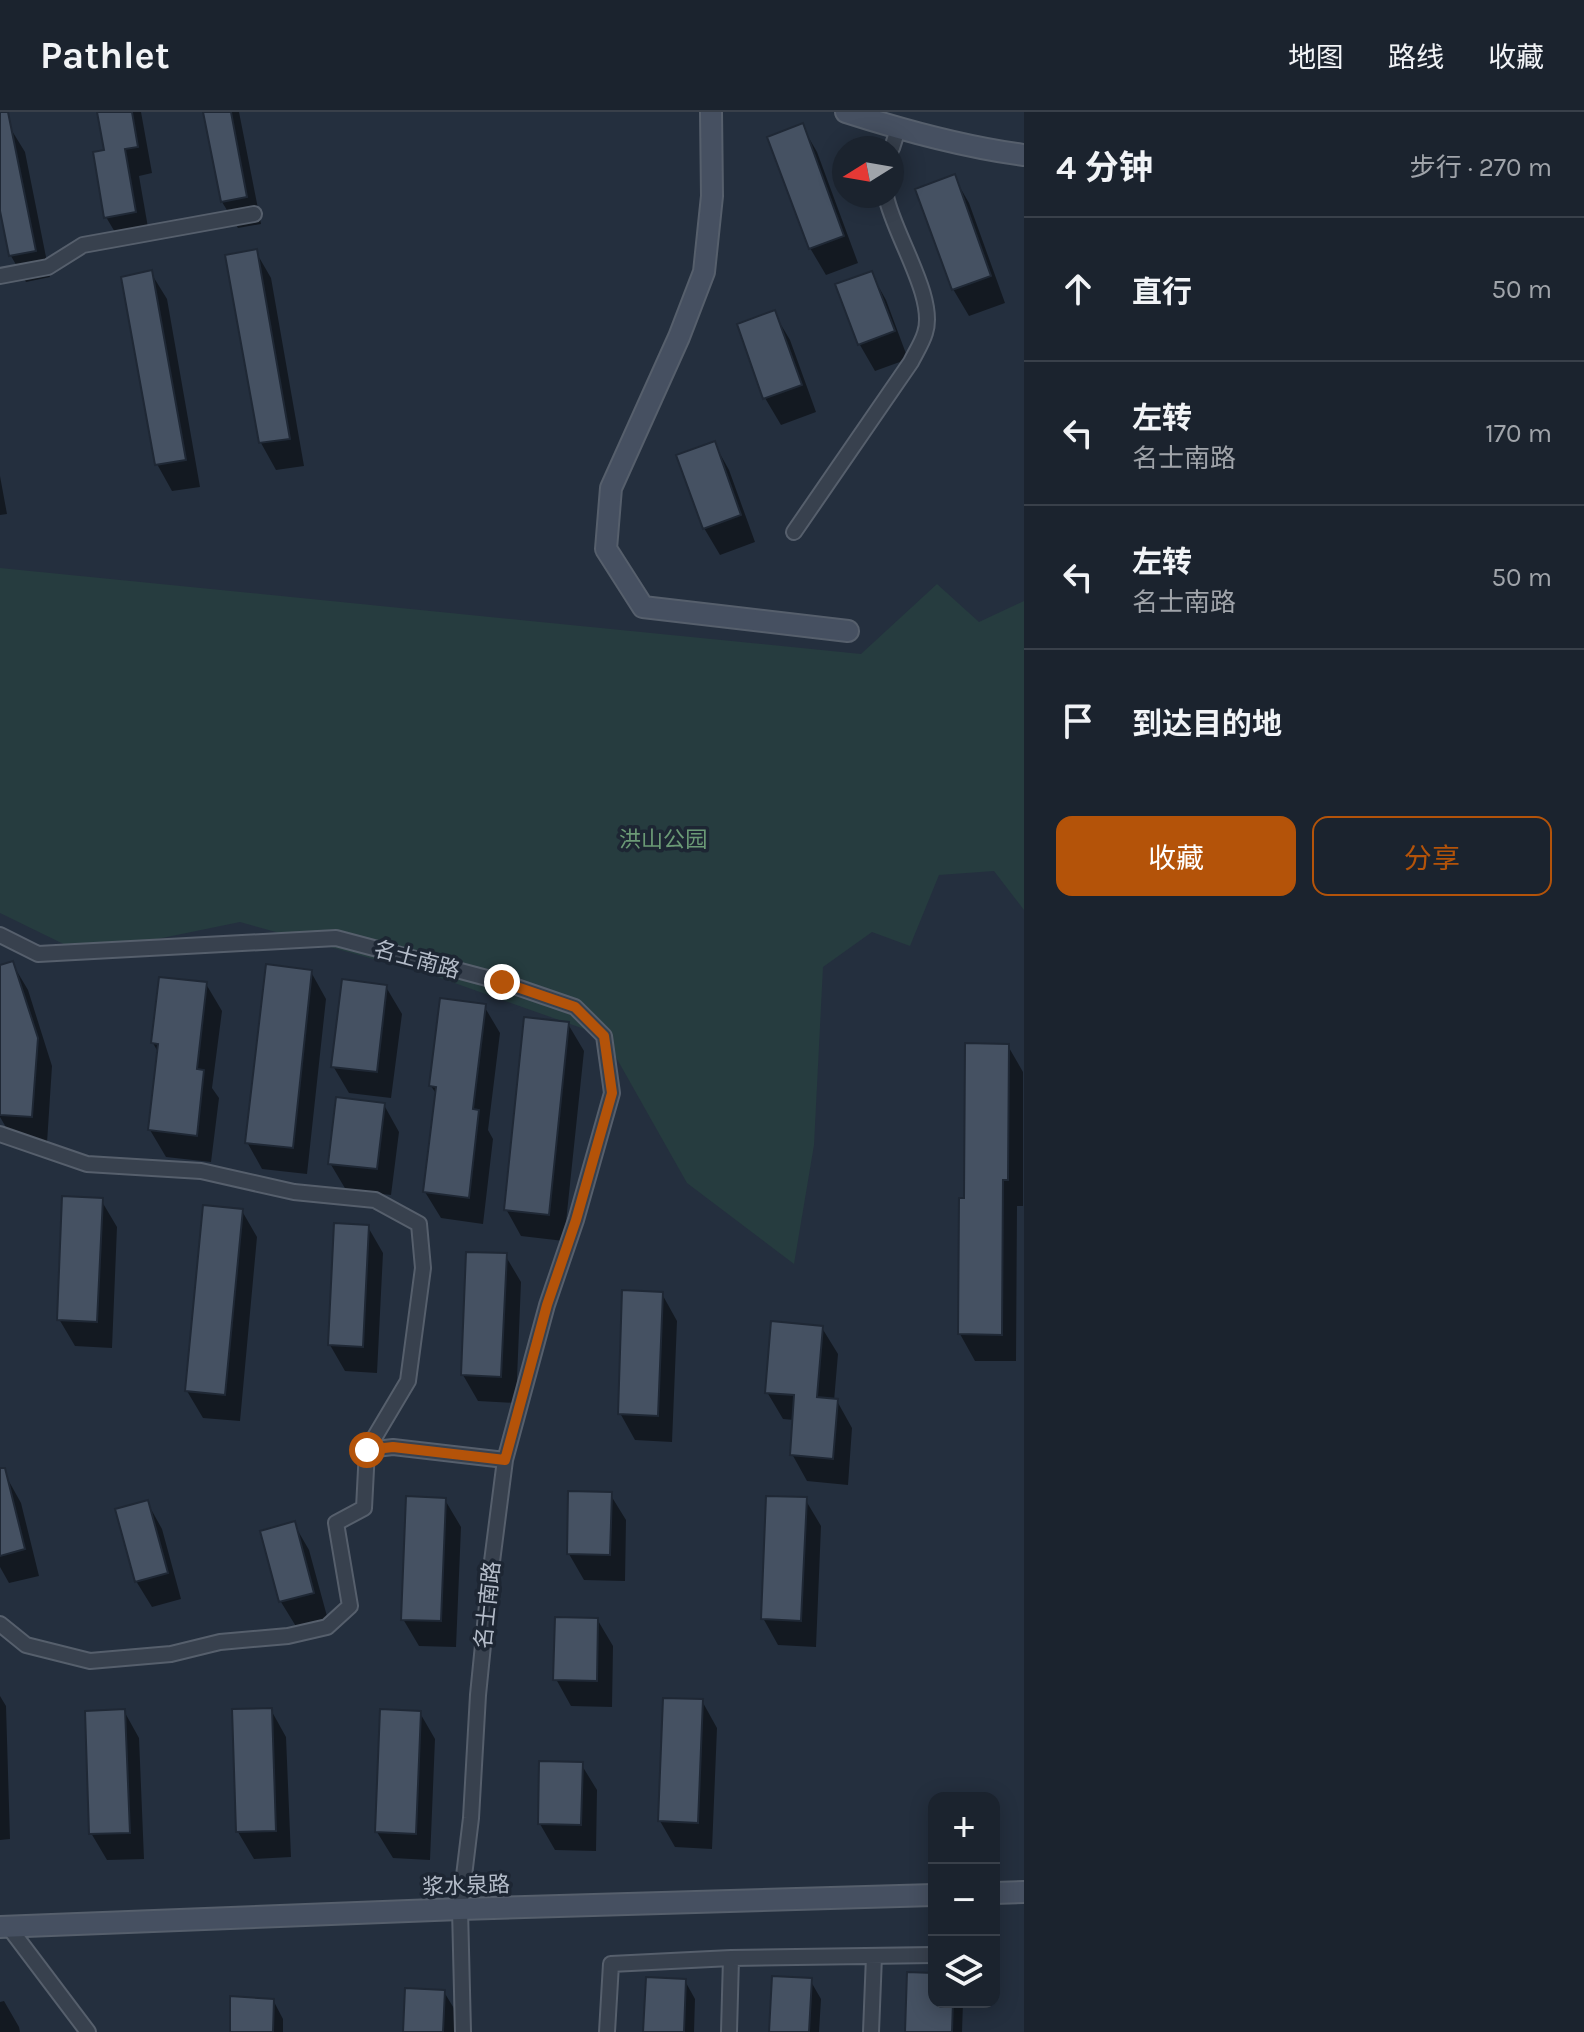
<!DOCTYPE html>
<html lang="zh">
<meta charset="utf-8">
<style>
:root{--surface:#1b232e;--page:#282f3a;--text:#f1f3f6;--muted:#a0a4aa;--line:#39404a;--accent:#b45309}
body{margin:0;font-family:Karla,"Noto Sans SC",sans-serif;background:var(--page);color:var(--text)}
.controls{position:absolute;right:24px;bottom:24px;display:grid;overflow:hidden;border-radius:16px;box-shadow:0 4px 20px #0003}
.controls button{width:72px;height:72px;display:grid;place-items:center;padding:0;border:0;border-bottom:2px solid var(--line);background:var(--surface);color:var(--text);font:40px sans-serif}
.compass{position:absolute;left:832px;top:24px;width:72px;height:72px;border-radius:50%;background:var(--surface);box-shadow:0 4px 20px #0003;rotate:259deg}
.stop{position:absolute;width:24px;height:24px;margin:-18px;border:6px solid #b45309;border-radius:50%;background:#fff}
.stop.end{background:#b45309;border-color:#fff;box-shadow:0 2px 8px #0008}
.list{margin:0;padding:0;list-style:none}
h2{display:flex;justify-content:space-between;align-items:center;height:104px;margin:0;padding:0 32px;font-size:34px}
h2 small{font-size:26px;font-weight:400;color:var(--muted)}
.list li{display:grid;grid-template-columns:52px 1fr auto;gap:24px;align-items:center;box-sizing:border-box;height:144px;padding:0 32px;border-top:2px solid var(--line)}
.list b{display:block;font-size:30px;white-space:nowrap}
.list p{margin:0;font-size:26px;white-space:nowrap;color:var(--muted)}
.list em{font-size:26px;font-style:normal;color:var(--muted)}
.actions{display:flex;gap:16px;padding:24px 32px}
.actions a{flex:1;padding:18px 0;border:2px solid var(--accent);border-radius:16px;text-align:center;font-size:28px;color:var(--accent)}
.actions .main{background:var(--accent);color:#fff}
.icon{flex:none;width:44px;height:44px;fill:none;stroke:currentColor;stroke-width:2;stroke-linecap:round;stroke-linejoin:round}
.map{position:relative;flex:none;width:1024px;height:1920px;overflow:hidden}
header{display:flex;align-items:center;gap:48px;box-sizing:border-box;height:112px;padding:0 40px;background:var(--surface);border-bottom:2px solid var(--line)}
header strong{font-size:38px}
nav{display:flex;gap:44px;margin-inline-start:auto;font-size:28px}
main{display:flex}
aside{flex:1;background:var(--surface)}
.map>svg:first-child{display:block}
.green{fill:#263c3f}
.shadow{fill:#0007}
.building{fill:#455162;stroke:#1f2835;stroke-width:2}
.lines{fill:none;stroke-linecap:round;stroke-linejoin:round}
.street-casing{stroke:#565f6c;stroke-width:18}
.secondary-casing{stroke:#565f6c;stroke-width:24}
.street{stroke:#38414e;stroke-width:14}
.secondary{stroke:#465061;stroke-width:20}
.route{stroke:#b45309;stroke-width:10}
.labels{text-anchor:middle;stroke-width:7;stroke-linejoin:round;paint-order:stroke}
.park-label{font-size:22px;fill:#6b9a76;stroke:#1d2633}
.street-label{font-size:22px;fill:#b4bcc9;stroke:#1d2633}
</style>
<header>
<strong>Pathlet</strong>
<nav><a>地图</a><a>路线</a><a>收藏</a></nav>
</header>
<main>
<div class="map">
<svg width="1024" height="1920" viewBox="0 0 1024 1920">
<rect width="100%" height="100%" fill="#242f3e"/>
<path class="green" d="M0,456L861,542L937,472L979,510L1024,489V798L994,759L939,763L910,834L872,820L823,855L814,1033L794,1152L687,1071L604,924L435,864L240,810L84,842L0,801Z"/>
<path class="shadow" d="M99,0H141L152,61L139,64L150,127L122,132L106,105V40Z
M205,0H239L261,112L238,116L222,90Z
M9,14L25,40L50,165L26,170L11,144L0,89V15Z
M802,14L817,40L858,151L826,163L810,136Z
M954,65L969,91L1005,191L969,204L953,177Z
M256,140L271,166L304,354L276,358L261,331Z
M151,161L167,187L200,375L172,379L157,352Z
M871,161L886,188L908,247L875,259L860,233L838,174Z
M774,201L790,228L816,300L781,313L765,286Z
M714,331L729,358L755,430L720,443L704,416Z
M0,364L7,402L0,403Z
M12,851L28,878L52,954L47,1031L14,1029L0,1005V855Z
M311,860L326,887L307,1062L262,1057L247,1030Z
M206,872L222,899L212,976L219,986L211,1050L166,1045L150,1018L159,942L153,931Z
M386,875L402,902L391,986L349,981L333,954Z
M484,894L500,921L488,1018L493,1027L483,1112L441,1106L425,1080L437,983L431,974Z
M568,912L584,939L564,1129L521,1124L506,1097Z
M1008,934L1023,960V1094H1017L1016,1249H975L960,1222L966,1088Z
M384,993L399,1020L391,1083L346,1078L330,1051Z
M101,1088L117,1115L112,1236L75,1234L59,1207Z
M242,1099L257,1125L240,1309L203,1306L187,1279Z
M368,1115L383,1141L377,1261L345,1259L330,1233Z
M505,1143L521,1170L516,1291L478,1289L463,1263Z
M662,1182L677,1209L672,1330L635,1328L620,1301Z
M822,1216L838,1242L834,1289H837L852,1316L848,1373L807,1369L792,1342L794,1308L783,1307L767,1280Z
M6,1364L21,1391L39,1464L9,1471L0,1455V1366Z
M610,1382L626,1408L625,1469L584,1468L569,1442Z
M805,1387L821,1414L816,1535L778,1533L763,1506Z
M445,1388L461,1415L456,1535L419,1534L403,1507Z
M147,1390L162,1417L181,1487L152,1495L136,1469Z
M294,1412L309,1438L328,1508L297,1516L281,1490L263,1420Z
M597,1507L613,1534L612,1595L571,1594L556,1567Z
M0,1584L6,1594L10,1727L0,1728Z
M702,1589L717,1616L712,1737L675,1735L660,1709Z
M271,1598L286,1625L291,1745L254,1747L238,1720Z
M124,1599L139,1626L144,1747L107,1748L91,1721Z
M420,1601L435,1627L430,1748L393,1746L377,1720Z
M581,1652L597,1678L596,1739L555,1738L540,1712Z
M934,1863V1890H963L962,1920H907Z
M810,1868L821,1887L819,1920H771Z
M685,1869L695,1887L694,1920H645Z
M444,1880L455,1898L454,1920H405Z
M273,1888L283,1907V1920H232Z
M4,1889L19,1915L20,1920H0V1890Z"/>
<path class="building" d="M0,0H8L36,139L9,144L0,99Z
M97,0H132L138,35L125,37L136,100L104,106L93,40L104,38Z
M203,0H231L247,85L221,90Z
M803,11L844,124L809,137L767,25Z
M955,62L991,164L952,178L915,77Z
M257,137L290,327L259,331L225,143Z
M152,158L186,348L155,353L121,165Z
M872,159L895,219L858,233L835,172Z
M775,198L802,273L763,287L737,212Z
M715,329L741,403L703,417L676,343Z
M13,849L38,926L32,1005L0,1003V853Z
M266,852L312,858L293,1036L245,1031Z
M159,865L207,870L197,957L204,958L197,1024L148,1018L158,932L151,931Z
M342,867L387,873L377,960L331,955Z
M440,886L486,892L473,997L479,998L469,1086L423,1080L436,975L429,974Z
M524,905L569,910L549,1103L504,1098Z
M965,931L1009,932L1008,1068H1003L1002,1223L958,1222L959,1086H964Z
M336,985L385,991L377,1057L328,1052Z
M62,1084L103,1086L97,1210L57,1208Z
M203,1093L243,1097L225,1283L185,1279Z
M334,1111L369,1113L363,1235L328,1233Z
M466,1140L507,1141L501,1265L461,1263Z
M622,1178L663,1180L658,1304L618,1302Z
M771,1209L823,1214L817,1285L838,1287L833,1347L790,1343L794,1283L765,1281Z
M0,1356H5L25,1437L0,1444Z
M568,1379L612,1380L610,1443L567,1442Z
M406,1384L446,1386L441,1509L401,1508Z
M766,1384L807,1385L801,1509L761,1507Z
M148,1388L168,1461L135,1470L115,1397Z
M295,1409L314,1481L279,1490L260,1419Z
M555,1505L598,1506L597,1569L553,1568Z
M663,1586L703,1587L698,1711L658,1709Z
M272,1596L276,1719L236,1720L232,1597Z
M125,1597L130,1721L89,1722L85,1599Z
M380,1597L421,1599L416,1722L375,1720Z
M539,1649L583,1650L581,1713L538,1712Z
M907,1860L934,1861V1890H953L952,1920H905Z
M772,1864L812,1866L809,1920H769Z
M646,1865L686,1867L684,1920H643Z
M405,1876L445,1878L443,1920H403Z
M230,1884L274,1887L273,1920H230Z"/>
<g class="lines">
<defs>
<path id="street" d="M892,36L898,17
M0,164L48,155L83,133L254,102
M794,420L911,250C916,240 922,231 925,221C937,186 893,121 886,84
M0,823L38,842L336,826L502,870L575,895L604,924L612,981L576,1108L547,1193L505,1348L489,1473L478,1583L471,1706L460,1797L463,1920
M0,1022L87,1052L201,1059L294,1080L375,1088L419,1112L423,1156L408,1269L367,1338
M0,1512L26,1533L90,1549L171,1542L220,1530L288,1524L327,1515L350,1494L336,1411L364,1396L367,1338L393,1335L505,1348
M8,1814L88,1920
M607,1920L611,1852L731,1846
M729,1920L731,1846L934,1843
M871,1920L874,1844"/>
<path id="secondary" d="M711,0L712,84L704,160L679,225L611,376L606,437L643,495L848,519
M846,0C905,19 963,35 1024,43
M994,1781L1024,1780
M0,1815L460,1797L934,1783"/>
</defs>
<use href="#street" class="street-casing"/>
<use href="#secondary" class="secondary-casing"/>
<use href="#street" class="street"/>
<use href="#secondary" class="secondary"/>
</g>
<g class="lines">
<path class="route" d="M367,1338L393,1335L505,1348L547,1193L576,1108L612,981L604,924L575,895L502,870"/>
</g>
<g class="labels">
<g class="park-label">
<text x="663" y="735">洪山公园</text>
</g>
<g class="street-label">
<text transform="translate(417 847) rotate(15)" y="8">名士南路</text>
<text transform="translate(487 1493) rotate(-84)" y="8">名士南路</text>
<text transform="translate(466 1773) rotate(-2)" y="8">浆水泉路</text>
</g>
</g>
</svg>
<div class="controls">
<button>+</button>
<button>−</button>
<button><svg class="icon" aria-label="layers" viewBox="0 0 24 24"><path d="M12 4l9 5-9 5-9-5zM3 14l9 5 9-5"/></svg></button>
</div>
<svg class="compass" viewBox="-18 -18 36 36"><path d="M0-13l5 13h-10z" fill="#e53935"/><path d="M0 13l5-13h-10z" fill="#a0a4aa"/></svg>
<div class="stop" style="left:367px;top:1338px"></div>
<div class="stop end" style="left:502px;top:870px"></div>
</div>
<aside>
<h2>4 分钟<small>步行 · 270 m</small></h2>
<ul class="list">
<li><svg class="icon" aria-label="ahead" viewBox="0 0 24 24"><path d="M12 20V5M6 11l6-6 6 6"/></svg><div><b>直行</b></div><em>50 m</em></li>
<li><svg class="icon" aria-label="left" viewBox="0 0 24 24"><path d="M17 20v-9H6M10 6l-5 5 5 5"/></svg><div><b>左转</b><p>名士南路</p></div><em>170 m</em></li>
<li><svg class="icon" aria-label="left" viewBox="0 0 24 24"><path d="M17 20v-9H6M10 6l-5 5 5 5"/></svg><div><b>左转</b><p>名士南路</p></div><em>50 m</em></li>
<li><svg class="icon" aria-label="arrive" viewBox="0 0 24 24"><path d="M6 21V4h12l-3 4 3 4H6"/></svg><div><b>到达目的地</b></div></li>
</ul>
<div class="actions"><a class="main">收藏</a><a>分享</a></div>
</aside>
</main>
